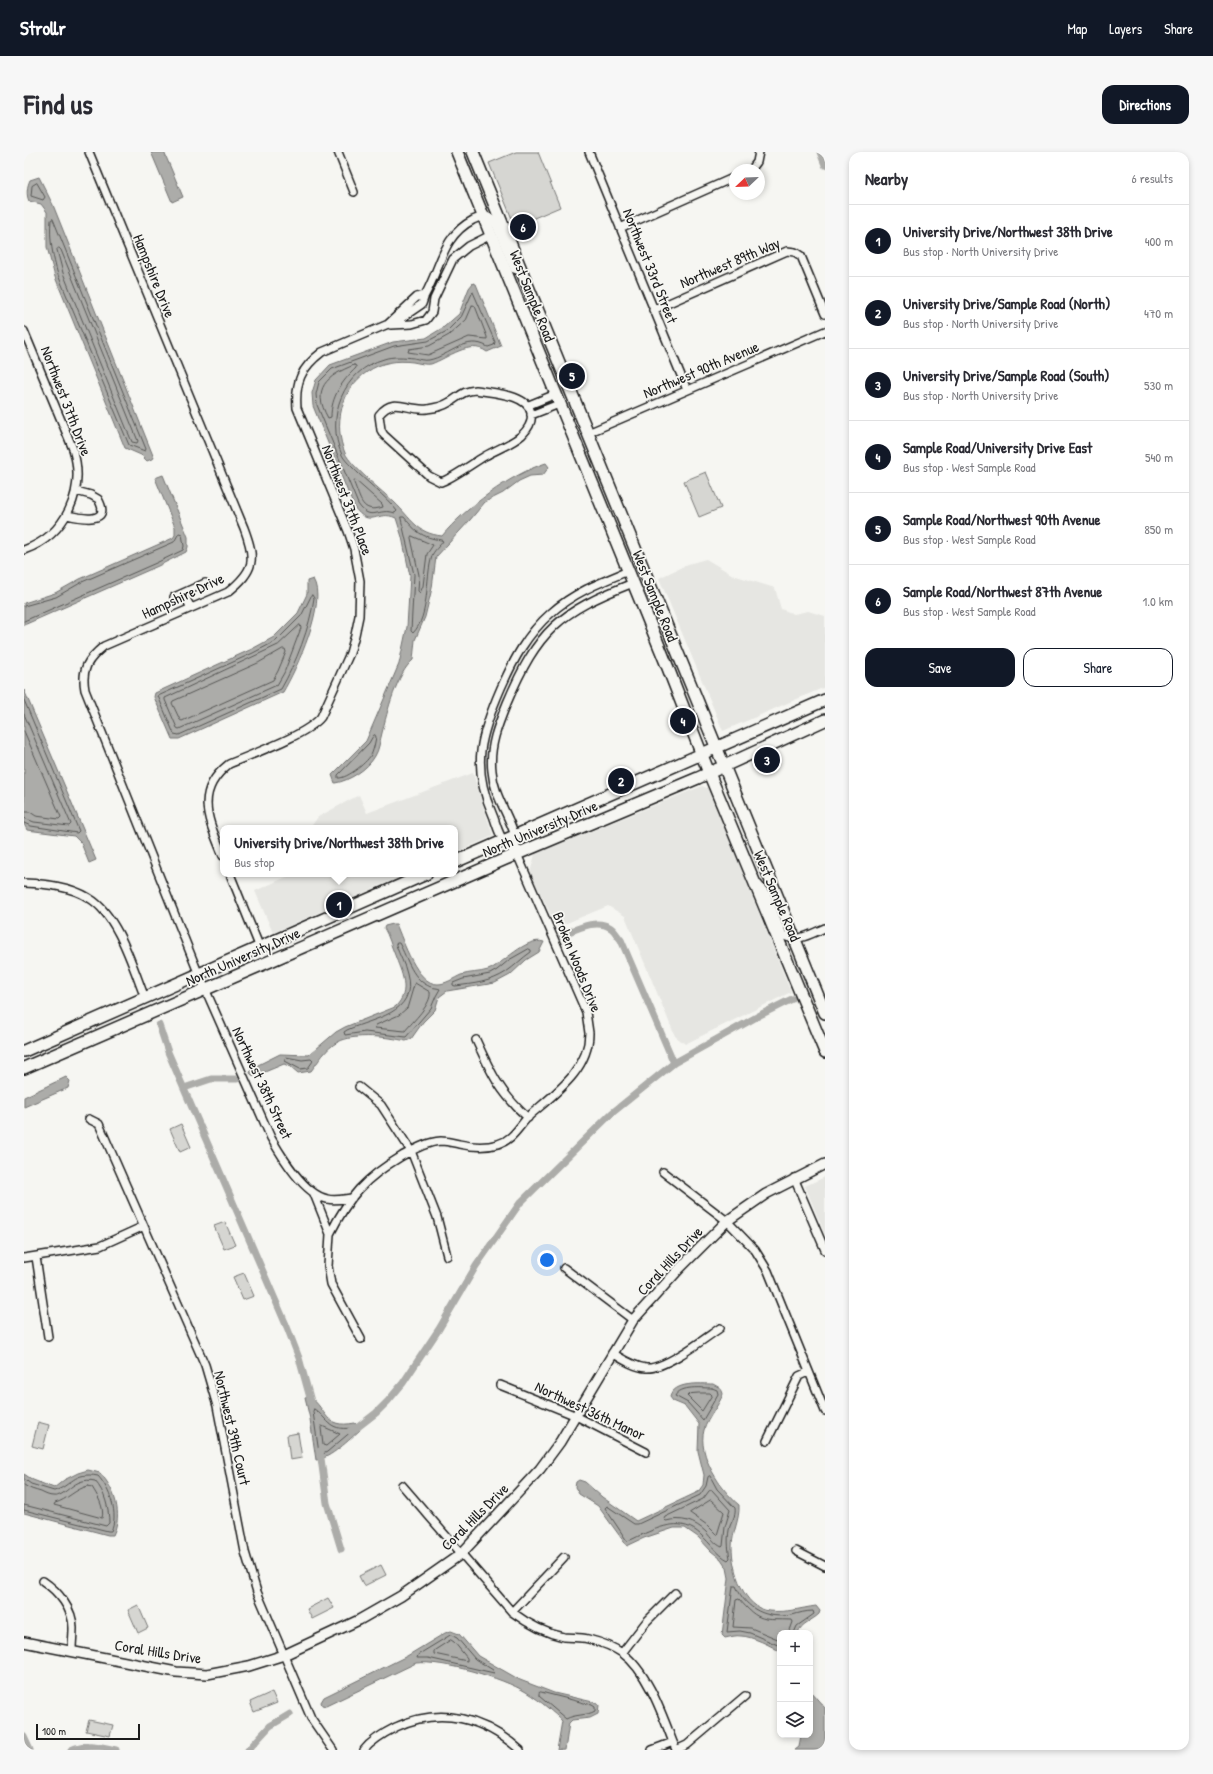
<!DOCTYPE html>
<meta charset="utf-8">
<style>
:root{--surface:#fff;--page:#f7f7f7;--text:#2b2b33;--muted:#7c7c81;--line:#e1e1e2;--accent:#111827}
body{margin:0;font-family:"Patrick Hand",sans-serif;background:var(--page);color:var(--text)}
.controls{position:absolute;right:12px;bottom:12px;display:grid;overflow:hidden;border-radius:8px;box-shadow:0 2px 6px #0003}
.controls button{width:36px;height:36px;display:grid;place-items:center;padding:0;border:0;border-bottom:1px solid var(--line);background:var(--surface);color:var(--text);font:20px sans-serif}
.compass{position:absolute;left:705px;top:12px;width:36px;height:36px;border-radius:50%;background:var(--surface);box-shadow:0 2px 6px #0003;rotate:247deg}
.scale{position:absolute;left:12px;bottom:10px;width:104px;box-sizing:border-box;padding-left:4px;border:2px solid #1c1c1c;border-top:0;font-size:11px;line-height:14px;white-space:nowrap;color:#1c1c1c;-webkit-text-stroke:3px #f6f6f2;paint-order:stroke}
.you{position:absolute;left:523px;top:1108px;width:14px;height:14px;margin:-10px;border:3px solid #fff;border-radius:50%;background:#1a73e8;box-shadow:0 0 0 6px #1a73e833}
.badge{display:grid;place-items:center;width:26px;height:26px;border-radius:50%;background:var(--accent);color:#fff;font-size:13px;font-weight:700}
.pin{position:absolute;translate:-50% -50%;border:2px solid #fff;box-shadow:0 1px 4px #0006}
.popup{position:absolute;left:196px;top:673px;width:238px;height:52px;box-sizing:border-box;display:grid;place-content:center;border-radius:8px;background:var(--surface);filter:drop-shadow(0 1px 3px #0005);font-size:13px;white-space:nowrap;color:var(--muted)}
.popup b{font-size:15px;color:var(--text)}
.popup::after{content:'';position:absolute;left:50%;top:100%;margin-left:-8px;border:8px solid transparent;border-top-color:var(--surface)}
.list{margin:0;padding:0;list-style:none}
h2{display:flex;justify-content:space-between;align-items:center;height:52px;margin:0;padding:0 16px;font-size:17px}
h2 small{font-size:13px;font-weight:400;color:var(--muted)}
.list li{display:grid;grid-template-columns:26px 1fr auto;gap:12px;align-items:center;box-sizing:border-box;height:72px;padding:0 16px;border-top:1px solid var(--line)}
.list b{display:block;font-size:15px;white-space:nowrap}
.list p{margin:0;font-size:13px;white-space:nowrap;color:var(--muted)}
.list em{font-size:13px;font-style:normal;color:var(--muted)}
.actions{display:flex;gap:8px;padding:12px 16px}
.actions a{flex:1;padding:9px 0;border:1px solid var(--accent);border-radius:12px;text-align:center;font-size:14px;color:var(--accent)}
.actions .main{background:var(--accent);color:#fff}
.icon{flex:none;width:22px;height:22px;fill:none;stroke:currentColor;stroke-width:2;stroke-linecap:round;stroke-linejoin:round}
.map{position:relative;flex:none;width:801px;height:1598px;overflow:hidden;border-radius:12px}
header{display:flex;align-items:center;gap:24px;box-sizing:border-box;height:56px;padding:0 20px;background:var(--accent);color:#fff}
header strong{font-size:19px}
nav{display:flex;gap:22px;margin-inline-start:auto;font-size:14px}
.intro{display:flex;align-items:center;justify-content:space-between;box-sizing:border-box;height:96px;padding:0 24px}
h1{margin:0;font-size:28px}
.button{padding:10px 18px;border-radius:12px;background:var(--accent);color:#fff;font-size:14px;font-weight:700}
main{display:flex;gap:24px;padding:0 24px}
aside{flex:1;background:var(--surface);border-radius:12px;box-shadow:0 2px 6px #0003}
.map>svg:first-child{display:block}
.built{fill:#e6e6e2}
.green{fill:#d6d6d2;stroke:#797977}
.water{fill:#acaca9;stroke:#727271}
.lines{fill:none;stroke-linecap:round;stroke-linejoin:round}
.shore{stroke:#565654;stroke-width:1}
.canal{stroke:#acaca9;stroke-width:7}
.minor-casing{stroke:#1c1c1c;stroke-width:10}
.tertiary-casing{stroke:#1c1c1c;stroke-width:12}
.primary-casing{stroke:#1c1c1c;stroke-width:14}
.minor{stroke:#f6f6f2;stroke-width:7}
.tertiary{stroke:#f6f6f2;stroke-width:9}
.primary{stroke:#f6f6f2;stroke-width:11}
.labels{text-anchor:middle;stroke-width:3.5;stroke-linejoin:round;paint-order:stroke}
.street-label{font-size:15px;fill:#1c1c1c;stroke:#f6f6f2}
</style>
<header>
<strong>Strollr</strong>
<nav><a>Map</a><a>Layers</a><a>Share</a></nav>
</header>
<div class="intro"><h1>Find us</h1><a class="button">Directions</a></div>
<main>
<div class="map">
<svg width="801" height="1598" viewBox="0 0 801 1598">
<rect width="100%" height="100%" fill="#f6f6f2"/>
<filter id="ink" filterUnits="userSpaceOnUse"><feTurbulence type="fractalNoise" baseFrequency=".025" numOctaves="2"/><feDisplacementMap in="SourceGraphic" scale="8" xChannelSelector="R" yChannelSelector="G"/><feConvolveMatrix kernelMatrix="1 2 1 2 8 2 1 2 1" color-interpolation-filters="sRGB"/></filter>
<g filter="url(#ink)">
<path class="built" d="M682,407L709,423L751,436L757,457L770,462L784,459L801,464V535L699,579L635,426L664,412Z
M449,621L469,684L431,701V676H286L294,665L335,643L343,661Z
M678,634L685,637L767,840L661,892L651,884L601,764L584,754L533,775L506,721L511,702Z
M269,722H382L249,781L231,739Z
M801,1025V1083L781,1034Z"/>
<path class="green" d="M492,0H514L536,55L491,74L465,11Z
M682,320L697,356L675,365L660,329Z
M157,972L167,995L156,1000L146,977Z
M201,1070L211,1093L200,1097L190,1074Z
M220,1121L230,1144L219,1148L209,1125Z
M14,1270L25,1273L19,1297L8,1294Z
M274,1281L278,1306L266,1308L263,1283Z
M357,1413L362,1423L340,1434L335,1424Z
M304,1446L310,1456L288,1467L283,1457Z
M114,1453L124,1476L114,1481L104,1458Z
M248,1540L253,1551L230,1560L226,1550Z
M65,1568L89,1573L86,1584L62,1579Z"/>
<path class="water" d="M127,0H140L159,45L148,50Z
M15,25L29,53L130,306L123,309L117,303L101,296L31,125L23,95V60L17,52L5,49C2,43 3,34 6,28Z
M449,131L452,132L477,194L463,200C446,187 424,206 407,212C402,213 394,211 389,210C373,208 357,210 343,220C317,237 309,273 321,301C327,314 359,340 370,350C388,367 392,381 418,384C441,356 487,322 522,311L525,315L519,323L506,324L495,329L479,341L461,350L446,368L412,405L408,436L401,465L391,488L389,508C373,521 363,560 358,581C356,588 355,598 351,604C344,617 325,629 311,631L308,623L342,589L375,512L383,475L386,424L378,385L372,366C353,357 347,378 330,355L289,254L288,241L292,228L306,213L369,190L402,186L420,175L435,162L445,136Z
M139,323L164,385V395L162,400L134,414L0,473V451L31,441L56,427L149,386L151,383V375L131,326Z
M289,427C304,450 272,518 259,540L155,587H148L130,545L131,541L228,497L250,485L274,461L283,442V429Z
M0,538L72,708L65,711L57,691L50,684L3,678L0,672Z
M369,772H372C379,788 393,833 414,832C422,832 430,826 437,823C446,820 455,821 464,818C478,813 502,784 520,790L515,800L502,808L486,823L471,831L423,839L415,845L411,858L399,870L387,887L382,889C365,885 330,881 314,890C302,896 294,910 287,919L274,921L267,915L260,912L231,924L228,923L226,921L228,916L256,902L285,903L312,880L321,875L371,855C388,839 377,820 371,803C367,794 365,784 360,776L361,774Z
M42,925L46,929L44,936L0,955V945Z
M689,1232C694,1235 698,1236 699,1242C694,1255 684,1265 680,1278C673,1303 697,1338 715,1353C716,1368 708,1380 708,1395C708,1417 719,1457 746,1459C762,1461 777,1456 792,1454L796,1459L795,1462C788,1469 777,1471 774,1481H756V1500C749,1494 727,1484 717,1484C712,1483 706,1485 701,1486L698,1483L705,1426L703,1416L697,1407L687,1399L674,1385L661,1376H650L620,1386L603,1394L574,1354L555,1342L551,1335L552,1330L555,1328L561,1330L578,1345L612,1369L674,1340L679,1333L680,1323L674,1299L675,1272L661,1254L649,1249L646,1245C650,1229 676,1232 689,1232Z
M286,1245C304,1258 299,1277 331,1271L336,1278C326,1287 306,1307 292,1308L286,1267L281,1246Z
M64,1318L76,1321C91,1337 99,1362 89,1383H84L0,1361V1322L9,1328L30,1336L40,1328L54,1321Z
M427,1479L435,1482L454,1504L496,1528L530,1541L569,1550L575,1553L574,1562L566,1566L548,1568L545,1571L541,1598H533L538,1569C534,1564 529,1561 524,1556C517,1550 510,1545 502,1540C479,1526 418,1508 392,1511L302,1554L298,1553L297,1550L300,1545L383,1504L421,1481Z
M786,1539L801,1556V1595L793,1598H771L775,1595L777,1583H786Z"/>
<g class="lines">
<path class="shore" d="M13,31L21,45L19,48L7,44L8,34Z
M29,67L122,297L121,299L105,293L34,123C29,105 25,87 27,68Z
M35,96L37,98L114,289L113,291L108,290L39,121L33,98Z
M449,140L471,190L470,193L464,195C442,182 426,204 405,208C400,209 394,207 390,206C381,205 368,204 360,207C319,218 301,266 318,303C320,307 324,311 327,314C341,329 362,344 373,359L371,361C354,355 347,371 334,352L293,253L292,242L295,230L308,217L370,194L404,189L423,179L437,165Z
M449,153L451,154L463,185V187L445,185L404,203L384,200L385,197L405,194L425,183L442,168Z
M330,213L332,214V216C318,229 307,245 307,265L304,266C287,236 303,224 330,213Z
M331,328L358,352L359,355C337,362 337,347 330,331Z
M377,365H380C392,380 397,385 417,388L419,389C416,394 409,399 408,404C401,426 406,464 389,481L387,479L390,423Z
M388,384L409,393L403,402L399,434L396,441L394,439L395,423L387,386Z
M288,443L290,446C286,475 272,511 257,537L155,583L150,582L134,544L229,501L252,489L277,464Z
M0,454L32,445L58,430L150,390L155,381L158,382L160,394L159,398L132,411L0,469
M276,473L277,476L260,521L253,533L155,577L153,576L141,548V546L254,493Z
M259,497H261L262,500L254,519L249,528L158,569L156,568L148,551L149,549L234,511Z
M0,548L55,679L53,681L7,674L0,671
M0,562L47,672L45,674L10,670L0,666
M0,579L37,665L35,667L12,664L6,660H0
M351,583L352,585C351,590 350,596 348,601C345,609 323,627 314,626V623L345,591L349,584Z
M373,791H375C384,807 388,828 407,835C410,836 414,836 416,837L412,844L407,856L382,885L341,880L321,883L320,880L323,878C349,866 394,862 383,822C381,812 375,803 372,793Z
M505,797L507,798V800C498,806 491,814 482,820C467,830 449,832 431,834L429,833V831L439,827L466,822L473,818L485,808Z
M391,831L406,840C408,852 389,869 381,879L351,876L352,873L375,863L383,856Z
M262,905L278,908L287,907L289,909L284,916L276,917L261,909Z
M688,1236L693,1238L694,1242L679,1268L664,1251L651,1244C657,1233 677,1236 688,1236Z
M675,1241H686L688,1243L678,1259L663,1244L665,1242Z
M290,1257C304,1266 304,1279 327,1276L329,1278L303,1300L297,1303L295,1301L289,1260Z
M298,1274L316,1282L302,1294L299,1293L297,1276Z
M686,1324L693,1337L711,1356C712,1363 709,1367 706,1374C703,1384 704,1396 706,1406L704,1408C694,1403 686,1391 677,1383C658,1365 638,1374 617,1383C612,1385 608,1388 603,1389L581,1356L583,1354L610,1372H614L676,1343L682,1334L684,1325Z
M0,1327L7,1332L30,1339C48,1334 49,1319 74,1324C86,1337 95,1362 87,1379H84L0,1358
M0,1333C5,1337 11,1338 17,1340C21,1342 25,1344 29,1344C42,1346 49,1324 71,1329C81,1340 85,1357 85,1371L82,1374L0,1353
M64,1334L68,1335C73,1343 81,1356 78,1366L30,1353L31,1351C43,1348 51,1337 64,1334Z
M688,1338L706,1358L701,1375L699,1394L698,1395C691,1392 687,1386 682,1380C671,1369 657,1365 642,1369L640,1367L641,1365L679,1347L685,1339Z
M687,1348L700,1360L693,1383L683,1373L666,1361Z
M427,1483L433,1486L451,1507L469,1518L470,1521L404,1506H393L394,1503Z
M427,1488L430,1490L443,1506V1509L410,1502V1499Z
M756,1488L727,1476L709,1475L712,1448L715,1447C735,1471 740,1467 768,1468L769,1470L765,1481
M756,1494L726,1481L716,1479L703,1480L709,1434H712C722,1458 743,1467 768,1463C775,1461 782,1459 789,1459L790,1462L773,1474L770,1481
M517,1540L568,1553L571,1555V1559C563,1564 551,1562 542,1567L515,1544V1541Z"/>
<path class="canal" d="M796,0L801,13
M538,783C553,777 572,766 587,776C591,779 594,785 597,788L650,911
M135,873L144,900L263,1175L275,1206L288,1253
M160,936L187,927H213
M326,1279L334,1275L352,1261L364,1249L379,1231L415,1177L452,1114L496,1051L588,961L650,911L738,862L768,847
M296,1299L303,1351L317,1397
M0,1585L6,1598
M47,1598C62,1591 76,1594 92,1598
M224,1598L246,1574L266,1562"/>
<defs>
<path id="minor" d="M65,0L220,376C232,408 231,418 204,440L80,494C64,507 57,517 61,538L175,823L247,986C258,1005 280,1042 303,1047C311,1049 319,1047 328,1046
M314,0L330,40
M565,0L663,238
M727,18L733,10L735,0
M596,76L711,25
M629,158L763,99L771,100L777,104L801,162
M364,172L393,145L401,143
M367,173L388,172L402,168L408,160L410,147L429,107L445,94L467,83
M0,179L49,297C62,339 42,383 0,398
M452,238C468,241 504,242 507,261C509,270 504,277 498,283C488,292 473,297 461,304C449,311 429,326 417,330L405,324L360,283L357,278L355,263C370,244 382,259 403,257C410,256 418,255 424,251C436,245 437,239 452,238Z
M505,253L532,242
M507,263L535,252
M564,281L801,179
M43,363C56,366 89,373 74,347L67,343L52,339
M150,445L159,441
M167,456L159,441L181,431
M493,702C489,698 484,694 480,689C474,682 472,670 468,661C447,613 457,582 477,536C490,507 503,482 527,461C549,441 577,430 604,419
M199,704C185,669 169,640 205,612C228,602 283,583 297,565L326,501L331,483L335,464L336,429L330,397L324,379L273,256C271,230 277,216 298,200L376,167L398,152L401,143C417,115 418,84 449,68C456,65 459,63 466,65L472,73L490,117L498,120
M206,722L236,796
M0,731C22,732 46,734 65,746C94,763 109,816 121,846
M734,732L743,743L759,783C772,792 788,781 801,776
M452,888C467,921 476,941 504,966
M335,935L357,953L387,999L413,1065L423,1104
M65,967L75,972L181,1213L193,1254L221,1400L233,1440L287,1566L309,1598
M639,1020L703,1069L731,1098L744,1119L801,1259
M770,1026L801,1098
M290,1042L306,1082L304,1114L307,1132L337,1187
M306,1082C325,1044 341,1026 378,1004C391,997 403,990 417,989C423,989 430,991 435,992C448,995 461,996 474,992C489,988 495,974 505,964C530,942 565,919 565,881C564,874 563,867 562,860L493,702C492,696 492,690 491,684C484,661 470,644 468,619C465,595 474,573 483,551C514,478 535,460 609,431
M12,1105L24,1185
M0,1106L76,1094L120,1074
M540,1116L609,1168
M588,1201C598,1207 610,1215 622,1216C640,1218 680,1187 696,1176
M476,1233L550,1263L622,1300
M743,1289L775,1224L784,1220
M378,1333L488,1460C504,1472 520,1481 540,1485C548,1486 556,1485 564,1487C576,1490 588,1494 598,1501C625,1520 640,1568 652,1598
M772,1399L801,1414
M19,1429C34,1439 49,1457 49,1476C49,1483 48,1491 48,1498
M488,1460L540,1405
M598,1501L622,1470L651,1441
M340,1598C348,1588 360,1581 372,1575C417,1554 460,1566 496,1598
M628,1598L649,1590
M652,1598L663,1593L721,1544"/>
<path id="tertiary" d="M0,1490L152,1520L183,1522L225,1514L260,1503L335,1468L377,1444L437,1402L516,1317L536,1290L609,1168L656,1116L703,1069L742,1042L801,1012"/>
<path id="primary" d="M433,0L644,516L685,621L801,900
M449,0L801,861
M431,710L801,548
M0,899L402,722
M0,916L493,702L674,626L801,568"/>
</defs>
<use href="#minor" class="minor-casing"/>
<use href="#tertiary" class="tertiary-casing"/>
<use href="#primary" class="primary-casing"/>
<use href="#minor" class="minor"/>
<use href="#tertiary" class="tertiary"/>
<use href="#primary" class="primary"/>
</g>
</g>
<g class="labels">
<g class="street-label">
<text transform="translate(706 111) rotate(-23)" y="5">Northwest 89th Way</text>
<text transform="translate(626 114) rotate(68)" y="5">Northwest 33rd Street</text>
<text transform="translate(130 124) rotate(68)" y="5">Hampshire Drive</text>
<text transform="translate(508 144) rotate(68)" y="5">West Sample Road</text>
<text transform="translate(677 218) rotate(-23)" y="5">Northwest 90th Avenue</text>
<text transform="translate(42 249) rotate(69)" y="5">Northwest 37th Drive</text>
<text transform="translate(323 348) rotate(69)" y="5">Northwest 37th Place</text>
<text transform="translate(159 444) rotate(-25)" y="5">Hampshire Drive</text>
<text transform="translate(631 444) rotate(68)" y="5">West Sample Road</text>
<text transform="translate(516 677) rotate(-23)" y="5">North University Drive</text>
<text transform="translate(753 744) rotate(67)" y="5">West Sample Road</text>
<text transform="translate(219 805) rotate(-24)" y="5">North University Drive</text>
<text transform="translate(553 810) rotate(68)" y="5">Broken Woods Drive</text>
<text transform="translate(238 931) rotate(65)" y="5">Northwest 38th Street</text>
<text transform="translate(646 1109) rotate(-47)" y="5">Coral Hills Drive</text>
<text transform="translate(566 1259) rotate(25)" y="5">Northwest 36th Manor</text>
<text transform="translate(208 1276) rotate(77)" y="5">Northwest 39th Court</text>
<text transform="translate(451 1365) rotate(-45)" y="5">Coral Hills Drive</text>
<text transform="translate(134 1500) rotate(9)" y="5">Coral Hills Drive</text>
</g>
</g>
</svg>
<div class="controls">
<button>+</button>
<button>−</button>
<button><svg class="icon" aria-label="layers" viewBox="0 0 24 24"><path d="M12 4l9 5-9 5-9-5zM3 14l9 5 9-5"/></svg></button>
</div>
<svg class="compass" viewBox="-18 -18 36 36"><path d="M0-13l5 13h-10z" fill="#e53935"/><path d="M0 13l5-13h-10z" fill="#7c7c81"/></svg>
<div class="scale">100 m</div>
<div class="you"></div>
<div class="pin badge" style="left:315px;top:753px">1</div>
<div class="popup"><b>University Drive/Northwest 38th Drive</b>Bus stop</div>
<div class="pin badge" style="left:597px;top:629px">2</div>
<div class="pin badge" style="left:743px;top:608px">3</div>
<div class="pin badge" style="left:659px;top:569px">4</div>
<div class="pin badge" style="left:548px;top:224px">5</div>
<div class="pin badge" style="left:499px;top:75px">6</div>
</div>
<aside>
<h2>Nearby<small>6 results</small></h2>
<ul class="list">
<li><span class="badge">1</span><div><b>University Drive/Northwest 38th Drive</b><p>Bus stop · North University Drive</p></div><em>400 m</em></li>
<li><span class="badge">2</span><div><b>University Drive/Sample Road (North)</b><p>Bus stop · North University Drive</p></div><em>470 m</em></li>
<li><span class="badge">3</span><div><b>University Drive/Sample Road (South)</b><p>Bus stop · North University Drive</p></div><em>530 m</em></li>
<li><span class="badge">4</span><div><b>Sample Road/University Drive East</b><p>Bus stop · West Sample Road</p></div><em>540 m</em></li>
<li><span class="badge">5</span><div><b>Sample Road/Northwest 90th Avenue</b><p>Bus stop · West Sample Road</p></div><em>850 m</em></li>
<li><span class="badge">6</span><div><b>Sample Road/Northwest 87th Avenue</b><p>Bus stop · West Sample Road</p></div><em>1.0 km</em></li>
</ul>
<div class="actions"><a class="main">Save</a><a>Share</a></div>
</aside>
</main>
